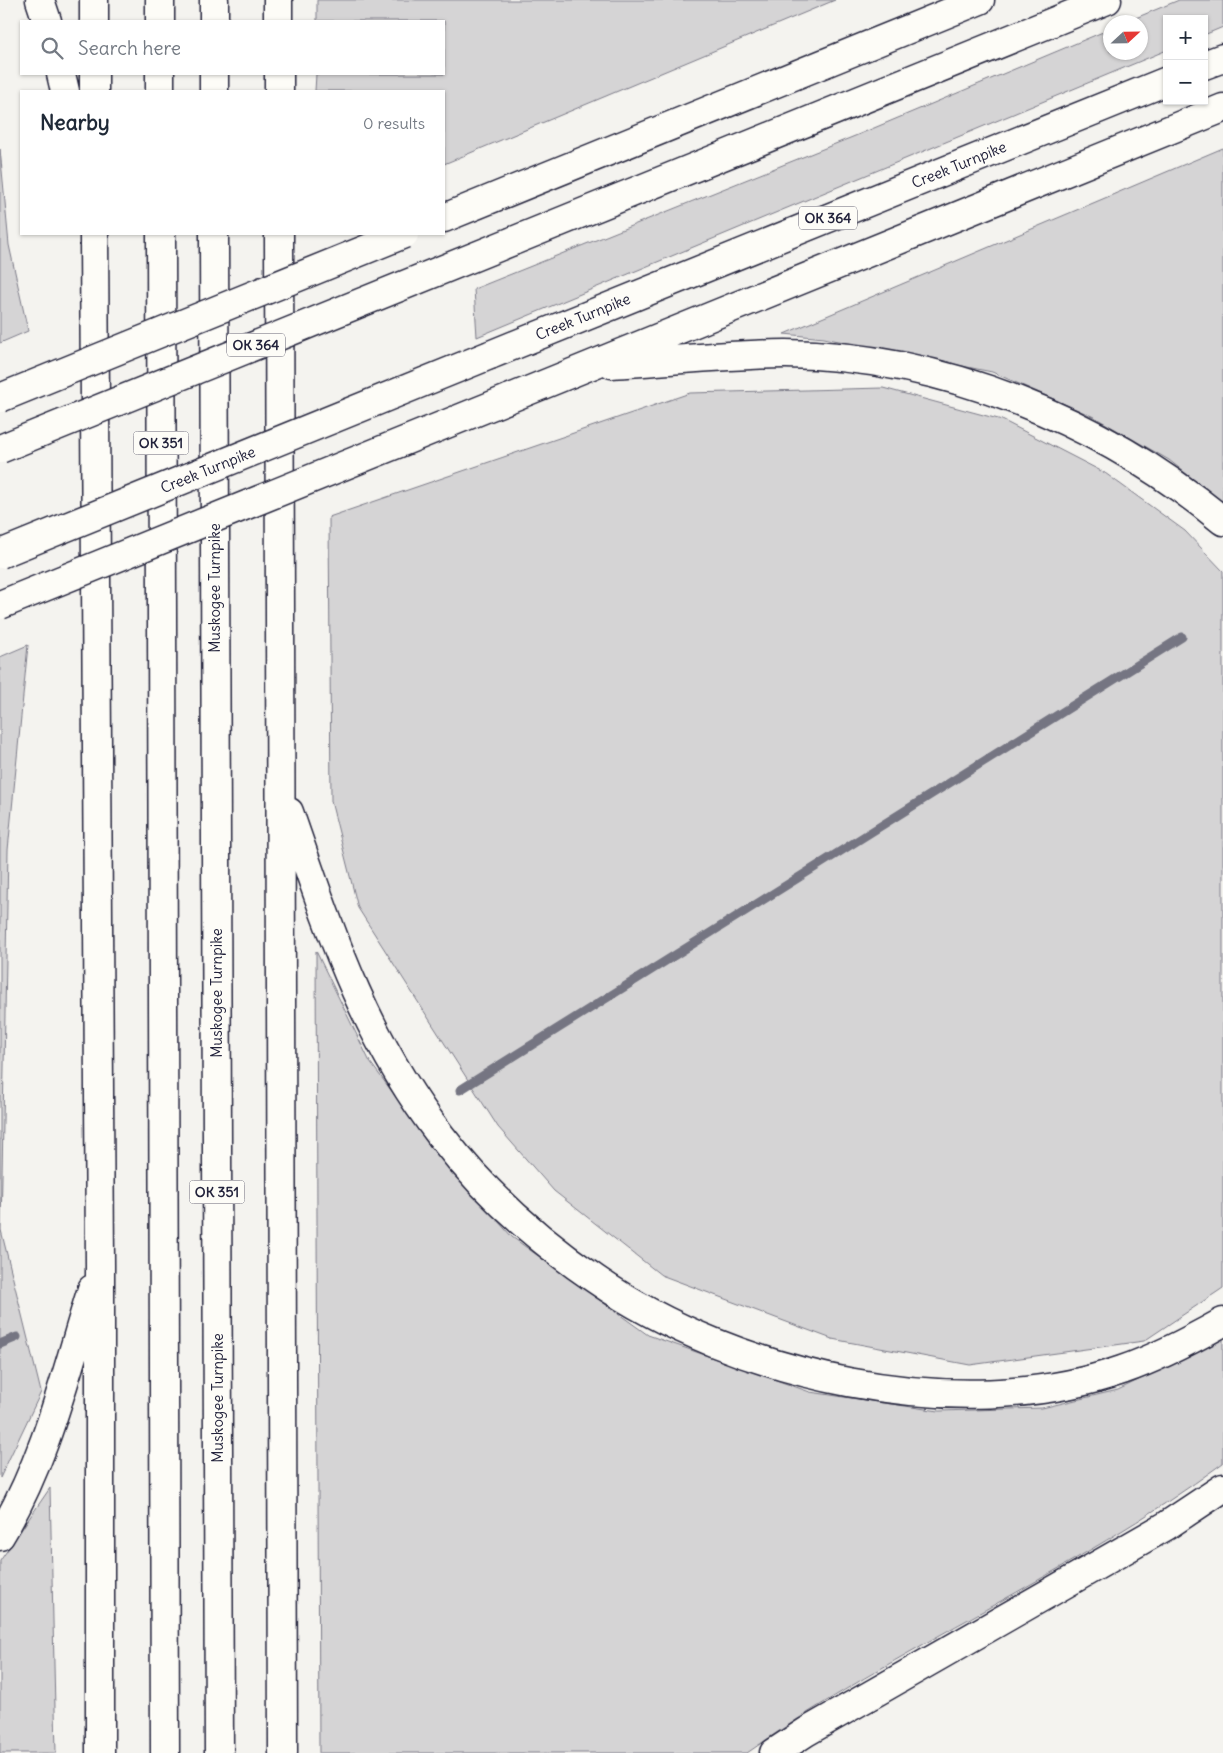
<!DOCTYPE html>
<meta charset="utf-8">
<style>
:root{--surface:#fff;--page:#f6f6f7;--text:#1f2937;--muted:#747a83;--line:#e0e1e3}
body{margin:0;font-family:Delius,sans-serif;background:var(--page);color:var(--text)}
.controls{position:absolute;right:15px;top:15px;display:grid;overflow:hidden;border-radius:0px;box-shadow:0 1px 4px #0004}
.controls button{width:45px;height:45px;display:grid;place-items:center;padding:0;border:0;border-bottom:1px solid var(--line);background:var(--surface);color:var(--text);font:25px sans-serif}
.compass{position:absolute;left:1103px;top:15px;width:45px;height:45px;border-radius:50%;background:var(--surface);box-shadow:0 1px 4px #0004;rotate:68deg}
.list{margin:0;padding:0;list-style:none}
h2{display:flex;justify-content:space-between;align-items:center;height:65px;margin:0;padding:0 20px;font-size:21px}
h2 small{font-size:16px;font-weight:400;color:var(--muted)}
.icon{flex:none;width:28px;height:28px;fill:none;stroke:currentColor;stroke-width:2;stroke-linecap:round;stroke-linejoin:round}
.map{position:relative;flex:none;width:1223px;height:1753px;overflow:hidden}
.search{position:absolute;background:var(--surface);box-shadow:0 1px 4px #0004;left:20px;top:20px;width:425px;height:55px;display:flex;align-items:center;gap:12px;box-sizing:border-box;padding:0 18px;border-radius:0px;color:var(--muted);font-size:19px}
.panel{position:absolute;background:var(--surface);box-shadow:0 1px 4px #0004;left:20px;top:90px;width:425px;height:145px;border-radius:0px}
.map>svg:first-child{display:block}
.green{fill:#d5d4d5;stroke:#7c7b88}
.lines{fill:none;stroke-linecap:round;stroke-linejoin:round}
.stream{stroke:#757582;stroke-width:9}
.motorway-casing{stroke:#22223b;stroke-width:31}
.motorway{stroke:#fdfcf7;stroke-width:28}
.motorway-bridge-casing{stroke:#22223b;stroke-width:31;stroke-linecap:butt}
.motorway-bridge{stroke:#fdfcf7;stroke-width:28}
.labels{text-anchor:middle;stroke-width:4;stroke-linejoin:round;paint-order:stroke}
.shield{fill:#fdfcf7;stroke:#646373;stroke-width:1}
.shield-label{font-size:14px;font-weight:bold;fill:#22223b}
.street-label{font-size:15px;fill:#22223b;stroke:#fdfcf7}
</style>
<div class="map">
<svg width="1223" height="1753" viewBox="0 0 1223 1753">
<rect width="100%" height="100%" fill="#f4f3ef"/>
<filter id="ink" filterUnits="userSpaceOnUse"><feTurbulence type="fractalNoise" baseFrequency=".02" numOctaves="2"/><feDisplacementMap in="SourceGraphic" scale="10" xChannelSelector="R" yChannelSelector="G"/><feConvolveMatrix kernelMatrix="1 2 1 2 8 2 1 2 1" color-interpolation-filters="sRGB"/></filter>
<g filter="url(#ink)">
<path class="green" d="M317,0H835L444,164V91H315L316,74H444V21H317Z
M1179,0H1223V27L1204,35V19H1167V50L477,337L474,289L855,136L1110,29V52H1140V22H1126Z
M1223,148V503L1169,460L1094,417L992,372L824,338L784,334Z
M0,149L9,245L28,331L0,343Z
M883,388L1002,420L1105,473L1185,531L1223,571V1288L1144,1341L970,1365L832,1339L661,1275L554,1191L498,1127L358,908L331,801L329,517L690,393Z
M28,645L8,850L1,1230L41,1392L0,1478V657Z
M316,951L370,1062L437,1152L512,1237L648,1335L810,1392L939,1411L1042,1408L1118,1390L1223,1338V1463C1073,1574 899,1646 747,1753H319Z
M50,1488L56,1753H0V1561Z"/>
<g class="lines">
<path class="stream" d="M460,1090L1182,637
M0,1344L17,1337"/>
<defs>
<path id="motorway" d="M40,0L47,21
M94,0V21
M160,0V21
M214,0V21
M278,0V21
M1204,65L1223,58
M61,74L65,91
M94,74V91
M160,74V91
M214,74V91
M279,74V91
M444,218L980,0
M94,234L100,1264V1753
M161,234L165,1753
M214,234L219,1753
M279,234L283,1753
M513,241L1107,0
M490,355L1167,81
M612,364C670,361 729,354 786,354C944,356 1102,421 1223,521
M508,399L1223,108
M289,812C330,930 363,1035 441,1136C483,1191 538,1240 595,1279C735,1376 958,1427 1122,1370C1157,1358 1191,1340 1223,1322
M0,1536C46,1461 66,1372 92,1289
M774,1753L806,1732L1166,1526L1223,1488"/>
</defs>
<use href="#motorway" class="motorway-casing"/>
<use href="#motorway" class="motorway"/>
<defs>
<path id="motorway-bridge" d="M0,398L404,234
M0,449L513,241
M0,554L490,355
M0,605L508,399"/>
</defs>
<use href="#motorway-bridge" class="motorway-bridge-casing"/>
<use href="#motorway-bridge" class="motorway-bridge"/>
</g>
</g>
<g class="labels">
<g class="shield">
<rect x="799" y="206.5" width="58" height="23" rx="4"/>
<rect x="227" y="333.5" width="58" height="23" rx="4"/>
<rect x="133.5" y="431.5" width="55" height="23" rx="4"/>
<rect x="189.5" y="1180.5" width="55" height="23" rx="4"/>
</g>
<g class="shield-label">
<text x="828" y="223">OK 364</text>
<text x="256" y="350">OK 364</text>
<text x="161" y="448">OK 351</text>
<text x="217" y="1197">OK 351</text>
</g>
<g class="street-label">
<text transform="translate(959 165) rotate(-22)" y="5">Creek Turnpike</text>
<text transform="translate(583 317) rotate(-22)" y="5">Creek Turnpike</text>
<text transform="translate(208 470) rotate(-22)" y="5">Creek Turnpike</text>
<text transform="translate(215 588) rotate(-90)" y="5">Muskogee Turnpike</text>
<text transform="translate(217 993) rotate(-90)" y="5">Muskogee Turnpike</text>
<text transform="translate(218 1398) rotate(-90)" y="5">Muskogee Turnpike</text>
</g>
</g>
</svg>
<div class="controls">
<button>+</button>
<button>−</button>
</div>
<svg class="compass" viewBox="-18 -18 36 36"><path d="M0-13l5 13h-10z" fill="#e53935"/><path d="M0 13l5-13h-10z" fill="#747a83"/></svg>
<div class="search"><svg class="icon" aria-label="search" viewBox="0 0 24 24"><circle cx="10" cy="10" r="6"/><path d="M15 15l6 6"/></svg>Search here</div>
<section class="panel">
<h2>Nearby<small>0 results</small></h2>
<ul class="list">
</ul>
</section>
</div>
